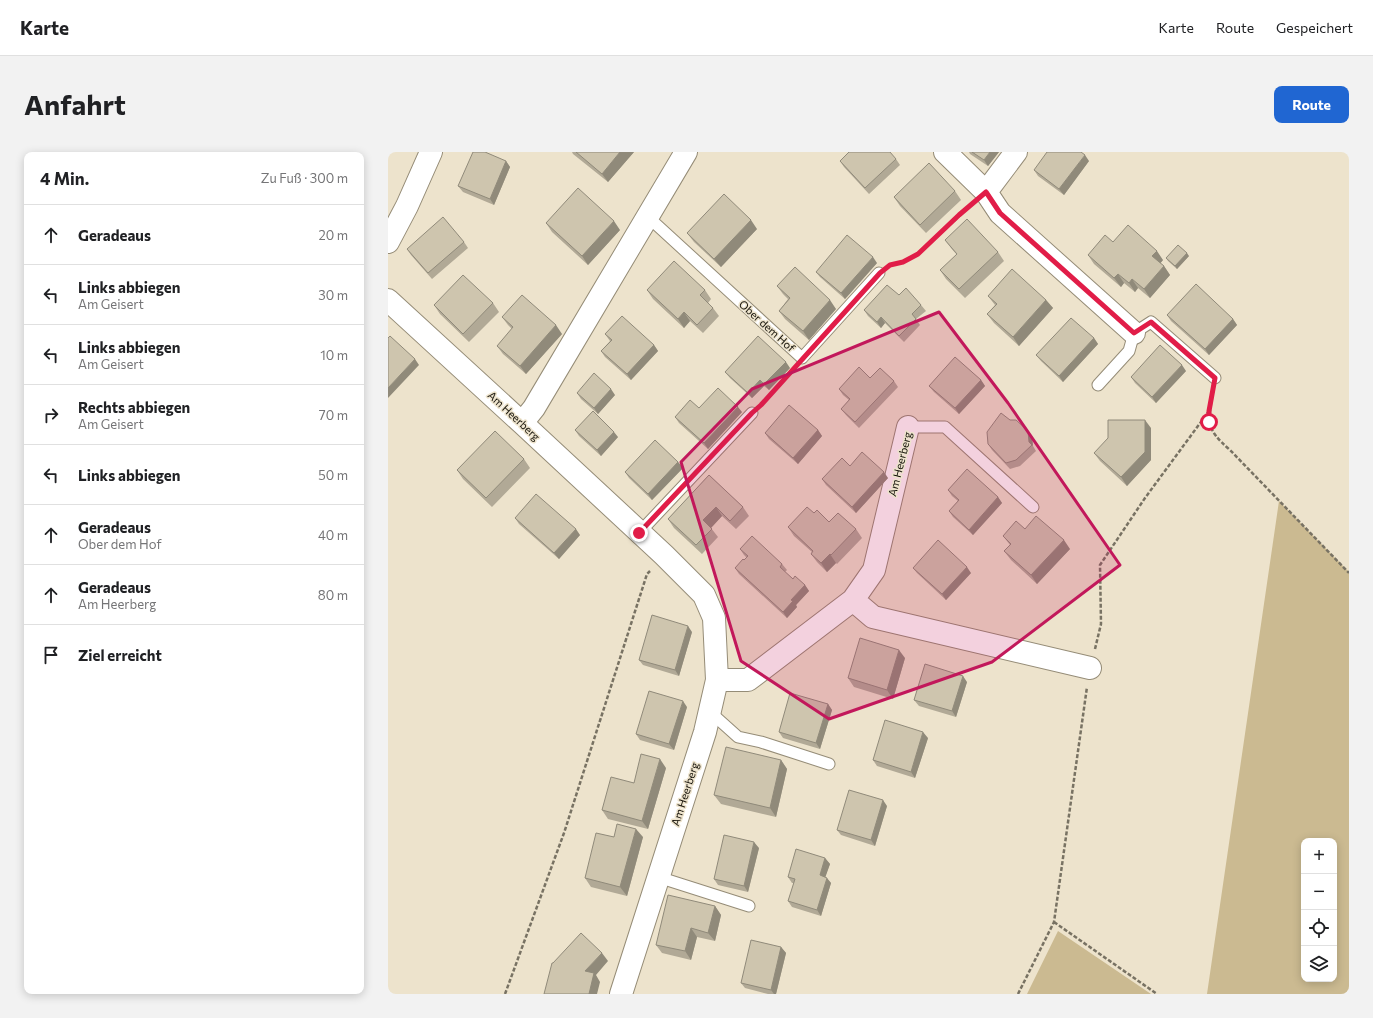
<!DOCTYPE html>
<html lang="de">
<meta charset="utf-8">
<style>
:root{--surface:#fff;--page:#f2f2f2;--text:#202124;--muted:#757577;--line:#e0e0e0;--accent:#2066d2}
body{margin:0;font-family:Commissioner,sans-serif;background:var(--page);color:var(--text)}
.controls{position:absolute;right:12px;bottom:12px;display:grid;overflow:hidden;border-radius:8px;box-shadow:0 2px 10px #0003}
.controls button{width:36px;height:36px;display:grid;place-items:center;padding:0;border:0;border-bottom:1px solid var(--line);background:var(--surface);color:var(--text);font:20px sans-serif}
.stop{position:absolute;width:12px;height:12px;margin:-9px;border:3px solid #e11d48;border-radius:50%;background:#fff}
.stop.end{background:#e11d48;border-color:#fff;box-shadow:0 1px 4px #0008}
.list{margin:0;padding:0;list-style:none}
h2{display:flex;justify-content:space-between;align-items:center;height:52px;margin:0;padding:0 16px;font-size:17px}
h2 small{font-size:13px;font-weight:400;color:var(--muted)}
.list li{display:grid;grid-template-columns:26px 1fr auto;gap:12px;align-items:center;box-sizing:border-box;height:60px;padding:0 16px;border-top:1px solid var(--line)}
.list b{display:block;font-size:15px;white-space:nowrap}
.list p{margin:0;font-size:13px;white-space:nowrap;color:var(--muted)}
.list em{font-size:13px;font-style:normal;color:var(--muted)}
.icon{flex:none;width:22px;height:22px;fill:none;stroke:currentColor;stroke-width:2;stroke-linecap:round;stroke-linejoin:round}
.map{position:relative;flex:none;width:961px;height:842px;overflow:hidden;border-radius:8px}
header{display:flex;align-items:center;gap:24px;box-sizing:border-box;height:56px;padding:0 20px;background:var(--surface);border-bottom:1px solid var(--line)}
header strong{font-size:19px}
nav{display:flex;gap:22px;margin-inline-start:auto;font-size:14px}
.intro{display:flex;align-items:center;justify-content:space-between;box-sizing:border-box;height:96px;padding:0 24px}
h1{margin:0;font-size:28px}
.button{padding:10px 18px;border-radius:8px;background:var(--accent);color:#fff;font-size:14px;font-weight:700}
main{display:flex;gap:24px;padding:0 24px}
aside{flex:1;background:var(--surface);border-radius:8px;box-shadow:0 2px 10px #0003}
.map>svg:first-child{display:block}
.green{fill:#cbba91;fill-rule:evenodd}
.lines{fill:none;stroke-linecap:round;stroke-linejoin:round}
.service-casing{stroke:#958c77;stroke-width:13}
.minor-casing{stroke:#958c77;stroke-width:24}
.path{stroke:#787263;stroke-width:2.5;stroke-dasharray:4 2;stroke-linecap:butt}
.service{stroke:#fff;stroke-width:11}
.minor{stroke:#fff;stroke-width:22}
.wall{fill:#b1a996}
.shaded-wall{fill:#908a7a}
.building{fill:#cec5ae;stroke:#908a7a}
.route{stroke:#e11d48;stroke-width:5}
.marked{fill:#c2185b;fill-opacity:0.2;stroke:#c2185b;stroke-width:3;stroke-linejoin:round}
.labels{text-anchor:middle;stroke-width:3;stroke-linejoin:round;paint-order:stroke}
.street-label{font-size:11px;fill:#15120a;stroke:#ede3cc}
</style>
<header>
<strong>Karte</strong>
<nav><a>Karte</a><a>Route</a><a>Gespeichert</a></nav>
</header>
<div class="intro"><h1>Anfahrt</h1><a class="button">Route</a></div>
<main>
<aside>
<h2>4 Min.<small>Zu Fuß · 300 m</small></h2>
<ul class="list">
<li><svg class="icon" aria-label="ahead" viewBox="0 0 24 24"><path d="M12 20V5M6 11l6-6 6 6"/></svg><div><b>Geradeaus</b></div><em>20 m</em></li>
<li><svg class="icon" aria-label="left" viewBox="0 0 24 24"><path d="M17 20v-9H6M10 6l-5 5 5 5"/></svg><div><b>Links abbiegen</b><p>Am Geisert</p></div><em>30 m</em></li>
<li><svg class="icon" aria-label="left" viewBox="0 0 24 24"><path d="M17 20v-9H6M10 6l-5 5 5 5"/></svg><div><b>Links abbiegen</b><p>Am Geisert</p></div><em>10 m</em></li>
<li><svg class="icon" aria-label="right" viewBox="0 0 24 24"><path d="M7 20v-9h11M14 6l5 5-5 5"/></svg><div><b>Rechts abbiegen</b><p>Am Geisert</p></div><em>70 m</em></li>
<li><svg class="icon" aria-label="left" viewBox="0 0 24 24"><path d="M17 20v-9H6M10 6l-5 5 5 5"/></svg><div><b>Links abbiegen</b></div><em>50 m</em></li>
<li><svg class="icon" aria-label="ahead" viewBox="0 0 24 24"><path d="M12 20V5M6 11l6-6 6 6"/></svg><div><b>Geradeaus</b><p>Ober dem Hof</p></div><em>40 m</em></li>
<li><svg class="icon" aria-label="ahead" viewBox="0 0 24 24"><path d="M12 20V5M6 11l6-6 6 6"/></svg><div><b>Geradeaus</b><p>Am Heerberg</p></div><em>80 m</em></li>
<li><svg class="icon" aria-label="arrive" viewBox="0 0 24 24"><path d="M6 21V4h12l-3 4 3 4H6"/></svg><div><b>Ziel erreicht</b></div></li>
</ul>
</aside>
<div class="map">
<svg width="961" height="842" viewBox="0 0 961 842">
<rect width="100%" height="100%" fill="#ede3cc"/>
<path class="green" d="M891,349L961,420V842H819ZM916,689H946V827H916Z
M670,779L763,842H639Z"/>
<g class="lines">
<defs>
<path id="service" d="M259,64L414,206L491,121
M710,233L741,199L746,181L763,170L827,226
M520,275H557L645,355
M251,381L364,261
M321,559L350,585L373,590L441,612
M270,725L361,754"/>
<path id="minor" d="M557,0L598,40L612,61L746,181
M598,40L628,0
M0,90L19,54L43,0
M0,148L134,271L276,403L316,443L326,466L329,528L317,580L233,842
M134,271L146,256L298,0
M465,448L485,465L702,516
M329,528H360L465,448L486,418L520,275"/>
</defs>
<use href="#service" class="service-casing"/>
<use href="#minor" class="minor-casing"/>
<path class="path" d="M503,113L515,110L530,102L583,53
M825,240C820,271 817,276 842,298L961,421
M375,251L405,217
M707,497L713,472L712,413L757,346L821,259
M666,770L769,842
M117,842L176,681L259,422L262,419
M630,842L666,770L699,535"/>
<use href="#service" class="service"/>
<use href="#minor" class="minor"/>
</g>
<path class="wall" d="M184,0H246L220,30L185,2Z
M581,0H611L600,14L582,2Z
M508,7L512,13L481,42L456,15L452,9Z
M118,9L122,15L106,53L75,40L70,34Z
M701,9L676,43L650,24L646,18Z
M567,39L573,48L538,81L512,54L506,45Z
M158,71L232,78L200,113L164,80Z
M369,77L333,115L306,90L299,81Z
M557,88L610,100L616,109L577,146L558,127L552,118L569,103L563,96Z
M76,90L80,96L44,127L23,103L19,97Z
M725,90L775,108L772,111L776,114L782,123L762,146L750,136L747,140L736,131L733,135L706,112L700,103Z
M801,104L789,117L780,109L778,106Z
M489,111L457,147L432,125L428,120Z
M389,134L448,157L421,188L397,167L391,159L400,147L395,142Z
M259,138H317L323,147L320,151L325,156L331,164L315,181L302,169L296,176L265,147Z
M511,143L533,153L538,159L528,167L532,173L516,190L497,171L493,176L480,164L476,158Z
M600,144L658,148L665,156L631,194L606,171L599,162L607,153Z
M105,151L111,160L81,190L52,162L46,153Z
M779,163L845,167L849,173L821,203L783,169Z
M114,165L174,182L138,222L115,202L109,194L124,177L120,173Z
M217,182L266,193L270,199L243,228L217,205L213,199L222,189Z
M706,186L710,192L675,230L653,209L648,203Z
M402,216L381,238L376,234L364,246L342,226L337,220Z
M798,219L768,251L747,231L743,225Z
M482,226L506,229L510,235L471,276L458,263L453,257L461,248L455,243L451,237Z
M593,228L597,234L571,262L546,240L541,234Z
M189,241L227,243L210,262L193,247Z
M311,256L354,260L320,297L291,271L287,265Z
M763,276V308L739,334L712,309L706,301Z
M187,278L230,285L213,304L191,284Z
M430,278L434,284L410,312L381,287L377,281Z
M644,285L645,294L648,299L632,314L622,317L604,298L600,292Z
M136,307L142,316L104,355L75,327L69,318Z
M290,310L295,316L264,348L241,326L237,320Z
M462,314L500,326L468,361L438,333L434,327Z
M321,323L355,355L361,364L348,377L334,364L323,376L330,385L314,402L286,376L280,367Z
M560,338L610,345L614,351L585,383L565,365L561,359L570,349L564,344Z
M426,361L441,370L468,377L474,386L449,412L448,411L439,420L429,410L423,402L424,400L406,384L400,375Z
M127,366L192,383L171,407L131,372Z
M615,384L682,397L649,432L623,408L616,399L622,393Z
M352,397L394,412L399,418L397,420L405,427L417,433L421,439L408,453L409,455L399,466L351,422L347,416L359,406L356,403Z
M525,416L583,421L558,448L529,421Z
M304,480L291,524L255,513L251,508Z
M517,506L505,547L466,535L460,526Z
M579,530L568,565L531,554L526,548Z
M440,552L444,558L432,597L395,586L391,580Z
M299,555L286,598L252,588L248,582Z
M540,586L527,626L489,614L485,608Z
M393,608L399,617L388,665L333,652L326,643Z
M278,616L260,677L220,667L214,658L246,631Z
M499,654L487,694L453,683L449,678Z
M226,685H255L239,744L203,735L197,726Z
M371,696L360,740L330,733L326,727Z
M437,706L442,712L437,725L443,731L433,764L404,755L400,749L406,731H404L400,725Z
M327,754L333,763L327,789L309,785L303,808L274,801L268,793Z
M393,795L398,801L388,842H380L357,836L353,831Z"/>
<path class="shaded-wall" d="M232,0H246L220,30L214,22Z
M602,0H611L600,14L596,8Z
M697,3L701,9L676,43L671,37Z
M118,9L122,15L106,53L102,47Z
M363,68L369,77L333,115L326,107Z
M226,69L232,78L200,113L194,104Z
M769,99L775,108L771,113L764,104Z
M799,101L801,104L789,117L787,114Z
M485,105L489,111L457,147L453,141Z
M776,114L782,123L762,146L756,137Z
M730,122L736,131L733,135L726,126Z
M744,127L750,136L747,140L741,131Z
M442,148L448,157L421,188L415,179Z
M658,148L665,156L631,194L625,185Z
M296,160L302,169L296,176L290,167Z
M493,165L497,171L493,176L489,170Z
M845,167L849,173L821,203L817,197Z
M168,173L174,182L138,222L132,214Z
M706,186L710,192L675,230L671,224Z
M266,193L270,199L243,228L239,222Z
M27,207L31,213L0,246V236Z
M398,210L402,216L381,238L376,232Z
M794,213L798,219L768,251L764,245Z
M372,228L376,234L364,246L360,241Z
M593,228L597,234L571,262L567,256Z
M223,237L227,243L210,262L206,256Z
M350,255L354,260L320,297L316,291Z
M757,268L763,276V308L739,334L733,325Z
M430,278L434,284L410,312L405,306Z
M640,279L644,285L645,294L641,290Z
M226,280L230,285L213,304L209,298Z
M290,310L295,316L264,348L260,342Z
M496,320L500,326L468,361L464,355Z
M610,345L614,351L585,383L581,378Z
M328,355L334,364L322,377L315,368Z
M188,377L192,383L171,407L166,401Z
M676,388L682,397L649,432L643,423Z
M442,402L448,411L439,420L433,411Z
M579,415L583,421L558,448L554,442Z
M417,433L421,439L408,453L409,455L399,466L395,460L403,448Z
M300,474L304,480L291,524L287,518Z
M511,498L517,506L505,547L499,538Z
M575,524L579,530L568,565L564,559Z
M295,549L299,555L286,598L281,592Z
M440,552L444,558L432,597L428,591Z
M535,580L540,586L527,626L523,620Z
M272,607L278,616L260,677L254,669Z
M393,608L399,617L388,665L382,656Z
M495,648L499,654L487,694L483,688Z
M248,677L255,685L239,744L232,735Z
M366,690L371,696L360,740L356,734Z
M437,706L442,712L436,729L432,723Z
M439,726L443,731L433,764L429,758Z
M327,754L333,763L327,789L320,781Z
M303,776L309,785L303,808L297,799Z
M393,795L398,801L388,842H386L383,838Z
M214,801L220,809L208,823L212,830L209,842H201L197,819Z"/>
<path class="building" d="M85,0H97L118,9L102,47L70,34Z
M188,0H232L214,22Z
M461,0H502L508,7L477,36L452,9Z
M584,0H602L596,8Z
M659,0H693L697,3L671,37L646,18Z
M541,11L567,39L532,73L506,45Z
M190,36L226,69L194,104L158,71Z
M336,42L363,68L326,107L299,81Z
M55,65L76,90L40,121L19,97Z
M579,67L610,100L571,137L552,118L569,102L557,88Z
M740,73L769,99L764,104L776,114L756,137L744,127L741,131L730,122L726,126L700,103L717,83L725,90Z
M459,83L485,105L453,141L428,120Z
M790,93L799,101L787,114L778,106Z
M286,109L317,138L312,143L325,156L309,173L296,160L290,167L259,138Z
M407,115L442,148L415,179L391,159L402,146L389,134Z
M624,117L658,148L625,185L599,162L609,152L600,144Z
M75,123L105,151L75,182L46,153Z
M808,132L845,167L817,197L779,163Z
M499,133L511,143L518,136L533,153L524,162L528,167L511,184L493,165L489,170L476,158Z
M134,143L168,173L132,214L109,194L125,175L114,165Z
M234,164L266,193L239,222L213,199L224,188L217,182Z
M683,166L706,186L671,224L648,203Z
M2,184L27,207L0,236V186Z
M370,184L398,210L376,232L372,228L360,241L337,220Z
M772,193L794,213L764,245L743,225Z
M567,205L593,228L567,256L541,234Z
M471,215L482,226L492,216L506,229L467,270L453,257L462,247L451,237Z
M206,221L223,237L206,256L189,241Z
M330,236L350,255L316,291L287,265L302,248L311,256Z
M401,253L430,278L405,306L377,281Z
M205,259L226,280L209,298L187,278Z
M613,261L622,268H628L640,279L641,290L644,293L628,308L618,311L600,292L599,280Z
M720,268H757V300L733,325L706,301L720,286Z
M107,279L136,307L98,346L69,318Z
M267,288L290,310L260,342L237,320Z
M474,300L496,320L464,355L434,327L454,306L462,314Z
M579,317L610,345L581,378L561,359L571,348L560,338Z
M321,323L355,355L342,369L328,355L315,368L324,377L308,393L280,367Z
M148,342L188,377L166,401L127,366Z
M419,355L426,361L429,358L441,370L450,361L468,377L443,403L442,402L433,411L423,402L425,399L400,375Z
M648,364L676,388L643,423L616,399L623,392L615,384L628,369L637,377Z
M364,384L394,412L392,415L405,427L407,424L417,433L403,448L405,449L395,460L347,416L355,407L356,408L360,404L352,397Z
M550,388L579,415L554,442L525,416Z
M264,463L300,474L287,518L251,508Z
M472,486L511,498L499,538L460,526Z
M537,512L575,524L564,559L526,548Z
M261,539L295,549L281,592L248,582Z
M402,541L440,552L428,591L391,580Z
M497,568L535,580L523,620L485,608Z
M338,595L393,608L382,656L326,643Z
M253,602L272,607L254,669L214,658L223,625L246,631Z
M461,638L495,648L483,688L449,678Z
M229,672L248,677L232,735L197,726L208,681L226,685Z
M336,683L366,690L356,734L326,727Z
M408,697L437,706L432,723L439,726L429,758L400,749L407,727L400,725Z
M280,743L327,754L320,781L303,776L297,799L268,793Z
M193,781L214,801L197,819L206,821L201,842H156L164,811H165Z
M363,788L393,795L383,838L353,831Z"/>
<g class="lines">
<path class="route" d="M251,381L364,261L373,253L492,121L502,113L515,110L530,102L571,63L598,40L612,61L746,181L763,170L827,226L821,259V270"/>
</g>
<path class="marked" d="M551,160L620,251L732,413L604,510L441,567L353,509L293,310L364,237Z"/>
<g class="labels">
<g class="street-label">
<text transform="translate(379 174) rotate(42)" y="4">Ober dem Hof</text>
<text transform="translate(126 264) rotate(43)" y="4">Am Heerberg</text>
<text transform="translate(512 312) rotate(-76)" y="4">Am Heerberg</text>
<text transform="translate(297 642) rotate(-72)" y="4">Am Heerberg</text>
</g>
</g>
</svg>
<div class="controls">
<button>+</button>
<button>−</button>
<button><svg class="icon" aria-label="locate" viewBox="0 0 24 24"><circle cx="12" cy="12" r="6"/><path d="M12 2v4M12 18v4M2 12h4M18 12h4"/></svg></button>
<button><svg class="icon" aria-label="layers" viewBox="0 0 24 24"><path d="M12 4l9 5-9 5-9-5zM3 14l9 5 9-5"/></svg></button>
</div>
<div class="stop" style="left:821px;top:270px"></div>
<div class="stop end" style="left:251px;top:381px"></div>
</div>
</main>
